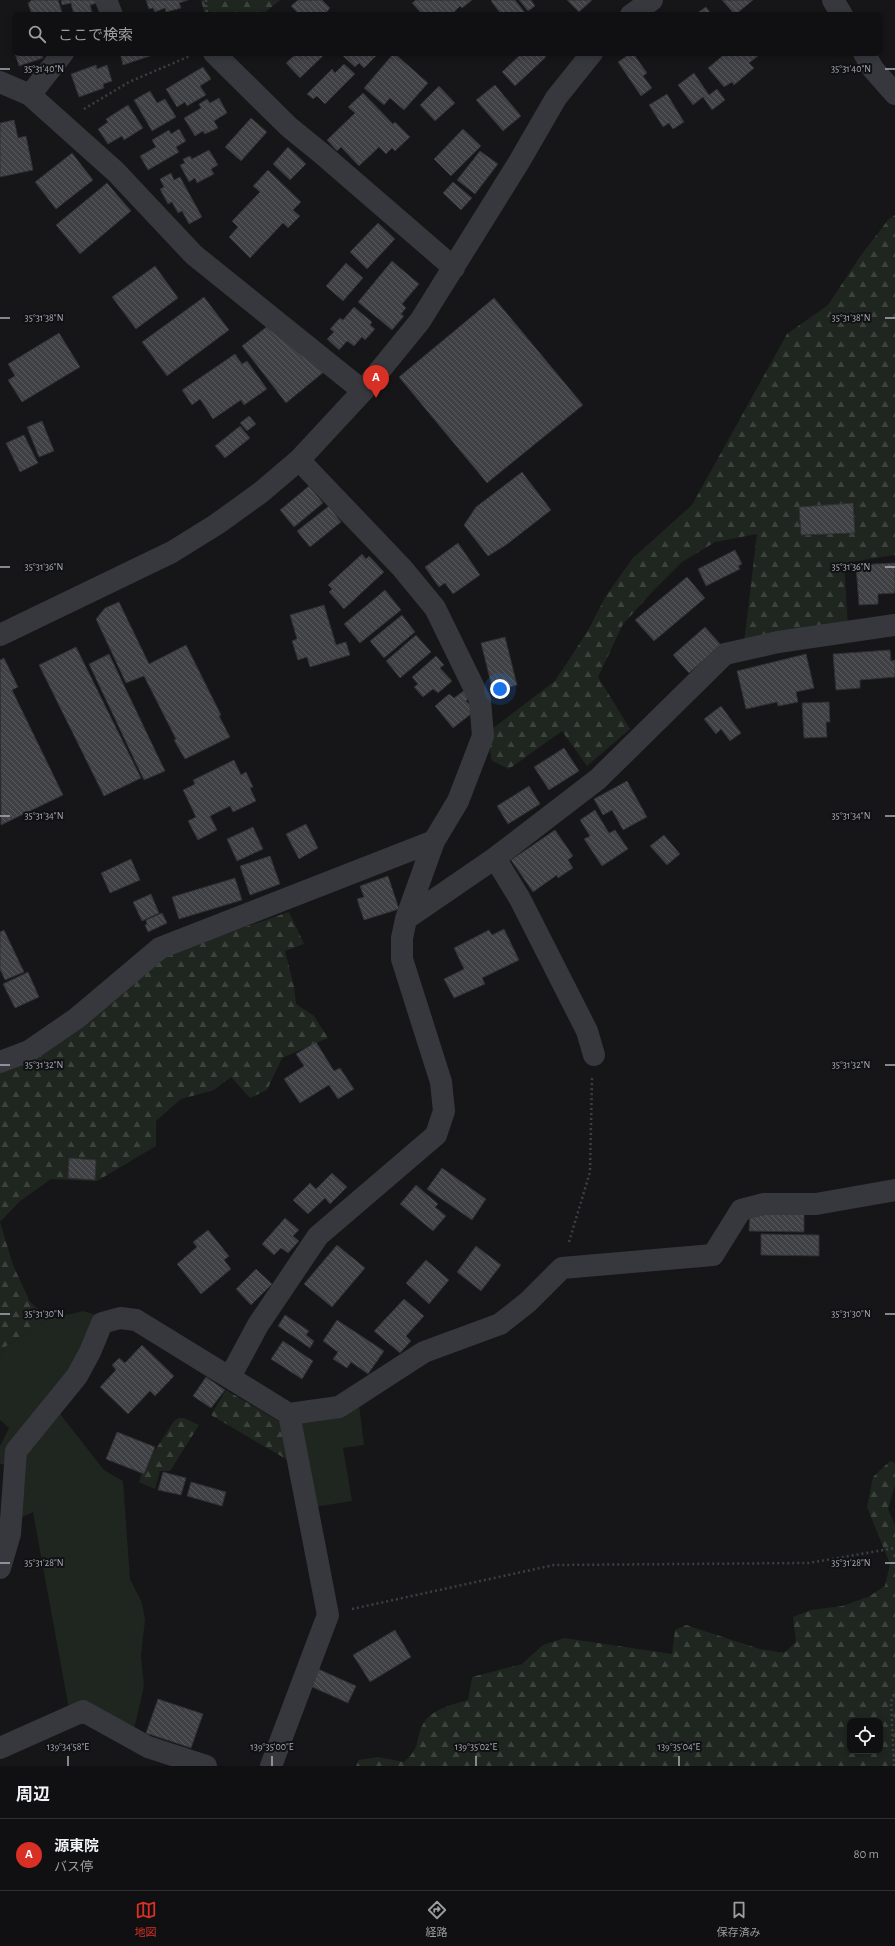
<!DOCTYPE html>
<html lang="ja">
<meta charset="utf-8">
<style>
:root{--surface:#101012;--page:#19191b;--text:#f1f3f6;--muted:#9c9d9f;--line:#303032;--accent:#d93025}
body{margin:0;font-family:"Alegreya Sans","Noto Sans JP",sans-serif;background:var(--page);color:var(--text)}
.controls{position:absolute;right:12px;bottom:12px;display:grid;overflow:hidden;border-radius:8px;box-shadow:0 2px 6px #0003}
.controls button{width:36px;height:36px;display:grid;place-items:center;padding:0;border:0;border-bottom:1px solid var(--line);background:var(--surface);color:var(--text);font:20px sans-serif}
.you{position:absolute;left:500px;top:689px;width:14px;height:14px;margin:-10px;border:3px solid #fff;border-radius:50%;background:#1a73e8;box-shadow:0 0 0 6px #1a73e833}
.badge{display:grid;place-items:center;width:26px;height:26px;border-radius:50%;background:var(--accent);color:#fff;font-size:13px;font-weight:700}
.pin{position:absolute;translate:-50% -33px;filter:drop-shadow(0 1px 2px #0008)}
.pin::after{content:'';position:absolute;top:21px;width:14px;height:12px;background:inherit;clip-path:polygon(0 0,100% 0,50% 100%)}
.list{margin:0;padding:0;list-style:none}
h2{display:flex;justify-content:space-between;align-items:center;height:52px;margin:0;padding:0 16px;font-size:17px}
h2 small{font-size:13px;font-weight:400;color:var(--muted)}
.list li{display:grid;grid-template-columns:26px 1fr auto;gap:12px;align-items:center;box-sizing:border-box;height:72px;padding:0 16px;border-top:1px solid var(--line)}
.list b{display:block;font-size:15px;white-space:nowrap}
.list p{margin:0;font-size:13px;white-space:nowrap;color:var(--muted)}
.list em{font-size:13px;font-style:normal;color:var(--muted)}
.icon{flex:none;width:22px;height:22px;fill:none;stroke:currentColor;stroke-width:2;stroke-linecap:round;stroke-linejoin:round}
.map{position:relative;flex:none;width:895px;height:1766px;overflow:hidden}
.search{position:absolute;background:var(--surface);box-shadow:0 2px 6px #0003;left:12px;right:12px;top:12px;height:44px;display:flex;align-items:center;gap:10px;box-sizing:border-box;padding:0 14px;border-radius:8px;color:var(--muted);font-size:15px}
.sheet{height:124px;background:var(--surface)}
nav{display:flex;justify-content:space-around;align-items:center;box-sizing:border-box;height:56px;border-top:1px solid var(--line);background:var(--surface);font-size:11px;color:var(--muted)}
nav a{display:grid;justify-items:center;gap:2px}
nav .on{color:var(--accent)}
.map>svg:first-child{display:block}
.green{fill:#1e261f}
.forest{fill:url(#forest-firs);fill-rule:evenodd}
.building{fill:url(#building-back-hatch);stroke:#303034}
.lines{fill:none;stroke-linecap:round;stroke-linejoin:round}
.path{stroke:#3d3f44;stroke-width:2.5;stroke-dasharray:2 3;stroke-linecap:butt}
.minor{stroke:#37383d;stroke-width:22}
.ticks{fill:none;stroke:#a8adb8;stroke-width:1.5}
.ticks-label{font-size:10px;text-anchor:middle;fill:#a8adb8;stroke:#111113;stroke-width:4;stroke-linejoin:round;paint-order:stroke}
</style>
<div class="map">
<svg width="895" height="1766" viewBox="0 0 895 1766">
<defs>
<pattern id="forest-firs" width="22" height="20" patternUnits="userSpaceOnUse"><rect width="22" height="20" fill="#1e261f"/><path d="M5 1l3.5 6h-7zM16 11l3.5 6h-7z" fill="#3c433d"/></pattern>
<pattern id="building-back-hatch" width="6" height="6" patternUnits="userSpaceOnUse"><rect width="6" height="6" fill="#404145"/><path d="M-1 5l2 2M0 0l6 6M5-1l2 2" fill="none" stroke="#595a5e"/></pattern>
</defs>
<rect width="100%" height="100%" fill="#161618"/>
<path class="green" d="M83,1311L100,1316L86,1344L9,1465L0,1464V1446L9,1428L0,1420V1358L5,1347L49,1319Z
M359,1404L364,1445L343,1448L352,1501L314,1507L296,1421Z
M57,1410L104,1470L123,1481L130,1579L142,1603L145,1620L141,1655L144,1686L134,1729L69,1709L33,1512L18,1519L19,1452Z"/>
<path class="forest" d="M201,0H280L262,15H205Z
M895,215V555L844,563L848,627L744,643L757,534L715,542L682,562L655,589L623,624L598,677L630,729L587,766L562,731L509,769L492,761L489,746L492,729L555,681L587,632L606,596L632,559L692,505L787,334L828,305L859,258L888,220Z
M289,912L304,944L285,951L294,986L296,1004L314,1016L328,1038L282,1058L267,1090L250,1098L231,1077L214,1090L181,1099L156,1121V1146L97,1181L51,1179L19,1202L0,1222L13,1265L30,1302L49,1319L5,1347L0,1358V1070L163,955Z
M226,1390L280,1422L291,1462L211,1415Z
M179,1418H184L199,1425L170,1471H160L155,1489L139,1482L143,1469L174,1421Z
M890,1461L895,1463V1485L888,1509L895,1525V1766H356L359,1760L378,1757L404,1762C420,1748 415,1743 422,1726C430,1709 452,1705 468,1700L472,1677L522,1664L543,1645L564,1638L672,1654L675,1630L686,1625L760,1649L784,1653L796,1642L793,1617L811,1610L842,1606L868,1597L885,1586L890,1564L867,1507L873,1477ZM850,1721H880V1751H850Z"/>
<path class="building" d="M32,0H58L63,15H32L28,3Z
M61,0H96L97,3L90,5L93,15H74L71,3L62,5Z
M146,0H188L179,3L181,8L166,12L165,8L155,12L153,8L149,9Z
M298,0H322L330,8L324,15H300L291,6Z
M416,0H472L462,8L460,6L451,15H423L412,3Z
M492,0H515L527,15H499L501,14L491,1Z
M519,0H531L535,6L528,11Z
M567,0H592L579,12Z
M722,0H753L735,15Z
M706,7L712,15H694Z
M15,43V53H42L43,58L19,66L12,44Z
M120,53H159L123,65Z
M297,53H326L300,78L286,63Z
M345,53H379L364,68L359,63L355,67L343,56Z
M394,53L428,83L404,110L390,98L384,105L364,88Z
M522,53H542L546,57L515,86L502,72Z
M631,53H633L647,73L643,76L652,88L641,96L618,62Z
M726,53H756L758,56L749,63L754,68L734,85L732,82L724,87L708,68Z
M344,64L355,74L325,104L317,96L313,99L307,94L332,69L335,73Z
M96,65L97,69L107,65L112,81L103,84L104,88L79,97L71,74Z
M203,67L211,79L200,86L206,95L187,106L185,102L177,107L166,89Z
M694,73L709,95L717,89L725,100L712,110L703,97L693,105L678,85Z
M495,85L521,116L503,131L476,100Z
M439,86L455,103L435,121L420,105Z
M150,91L157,103L165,99L176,117L152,131L134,100Z
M363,93L393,124L395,122L410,137L395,151L392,148L386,154L379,147L359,166L341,147L337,151L327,140L355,113L348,107Z
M667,94L684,122L673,129L669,123L663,127L649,105Z
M219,98L227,113L214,121L218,128L205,134L203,131L195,136L184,118L201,108L199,104L207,99L210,103Z
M128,105L143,128L124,140L122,136L108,144L98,129L108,122L106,119Z
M251,118L267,132L241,161L225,147Z
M14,120L18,138L26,136L33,170L0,177V123Z
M179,129L186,141L176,147L179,152L148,170L140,156L156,147L152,140L169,130L171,134Z
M463,129L481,146L451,176L434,159Z
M288,147L306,164L290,180L273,164Z
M209,150L218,165L211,169L214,174L197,183L195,178L189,182L180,165L185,163L183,159L190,156L192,159Z
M480,151L498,164L475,194L457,180Z
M72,153L93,180L56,209L35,182Z
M268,170L301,202L293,210L300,216L288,228L283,223L250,258L229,237L238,227L232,221L260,192L253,186Z
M171,173L174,180L180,177L202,217L189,224L182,211L178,213L172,202L168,204L160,189L164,187L160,179Z
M453,182L472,198L461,210L443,193Z
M107,183L131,211L80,254L56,225Z
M378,223L395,239L367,269L350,252Z
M392,261L419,284L402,304L406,308L401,314L404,316L392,330L358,302Z
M346,263L363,278L343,301L326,286Z
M155,266L178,298L136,329L112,297Z
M204,297L229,330L167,376L142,342Z
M494,298L583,405L487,483L399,377Z
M354,307L372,322L370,325L375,329L365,340L362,337L354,346L347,341L339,350L327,339L334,332L330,329L340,318L343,320Z
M269,325L325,371L286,403L242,346Z
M59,333L80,367L22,402L8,380L15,376L8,364Z
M235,354L242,364L247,361L267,389L244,405L241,400L213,419L200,399L192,405L182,390Z
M249,416L256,424L247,431L240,423Z
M42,421L54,451L39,457L27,427Z
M240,426L250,438L225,458L215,446Z
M24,435L38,463L20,472L6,443Z
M522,472L551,510L506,545L488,556L464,525L476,507Z
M309,486L323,503L294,527L280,510Z
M853,503L855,533L801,535L799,507Z
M329,506L341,522L310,547L297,531Z
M458,543L480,575L453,594L445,583L439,587L425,567Z
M735,550L742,564L738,566L740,569L706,586L698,569Z
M362,554L366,559L369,556L384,572L344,609L329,592L332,589L328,585Z
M895,563V593L878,594V604L859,605L856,565Z
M687,577L705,598L654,641L635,620Z
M385,590L401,610L360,643L344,624Z
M119,602L149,664L186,645L221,715L219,716L230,737L185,759L174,740L176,739L144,676L126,683L96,619L105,608Z
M324,605L336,645L346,642L350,655L310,667L307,657L298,660L292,641L297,639L290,615Z
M402,615L415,632L384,658L370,641Z
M705,627L721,645L689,673L673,655Z
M416,635L431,652L400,678L386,661Z
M505,637L517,685L493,691L481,643Z
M76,647L141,778L104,796L39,665Z
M890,650L891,661L895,660V677L860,680V688L836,690L833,654Z
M109,654L165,771L144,780L89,664Z
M806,654L814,688L796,692L798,702L778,706L777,702L746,709L737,671Z
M436,656L444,665L440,668L452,681L438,693L433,689L423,697L414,687L418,684L412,677Z
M4,658L18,687L12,690L63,795L1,825L0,660Z
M465,690L471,697L466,701L472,706L471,714L453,728L435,706L449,694L454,698Z
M829,702L830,722H826L827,737L804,738L802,703Z
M721,706L741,733L730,741L721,729L716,734L704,719Z
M564,748L579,771L549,790L534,767Z
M234,760L241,775L246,772L253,787L250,788L256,801L233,812L230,806L210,816L217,830L198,840L188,821L196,817L183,790L195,784L193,780Z
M627,781L647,817L623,830L612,810L603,815L594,799Z
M529,786L540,804L508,824L497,806Z
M595,810L609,833L615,830L628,849L602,866L584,839L590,836L580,820Z
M306,824L318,848L299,859L286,834Z
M253,827L263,849L237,861L227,839Z
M555,830L573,856L568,860L573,868L558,878L557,875L533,892L511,860Z
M664,835L680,854L667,865L650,846Z
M270,856L280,884L250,895L240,866Z
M131,859L140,880L110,893L101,873Z
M388,876L399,909L364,920L357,899L364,897L360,886Z
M235,878L242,900L179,919L172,897Z
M151,894L159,913L142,921L133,902Z
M162,913L167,923L148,932L145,925L147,924L146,920Z
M504,929L519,960L482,978L485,984L454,998L444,979L464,969L454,948L489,930L492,935Z
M4,930L24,972L5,980L0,969V932Z
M28,972L39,997L15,1008L3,984Z
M316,1042L334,1071L340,1068L354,1089L338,1099L329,1085L300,1103L284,1079L304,1066L296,1054Z
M69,1158L96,1160L95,1180L68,1178Z
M442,1168L486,1199L472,1220L427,1189Z
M332,1173L347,1187L330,1204L325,1198L308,1214L293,1200L310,1183L316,1189Z
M416,1185L438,1204L435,1207L446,1216L433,1231L400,1204Z
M750,1213L804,1214V1232L749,1231Z
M285,1218L299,1230L293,1236L299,1241L288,1253L281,1248L274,1255L262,1244Z
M208,1230L229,1256L224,1260L231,1269L201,1294L177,1264L197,1247L193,1242Z
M761,1234L819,1235V1256L761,1255Z
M337,1245L365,1268L332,1307L304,1284Z
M476,1246L501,1265L481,1291L457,1272Z
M426,1260L449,1280L429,1304L406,1283Z
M256,1269L272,1284L251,1305L236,1289Z
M404,1299L424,1316L406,1336L411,1341L400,1353L374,1331Z
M285,1315L309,1331L306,1335L314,1341L310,1348L278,1326Z
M337,1320L384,1351L368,1374L351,1362L347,1368L333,1359L338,1352L323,1341Z
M283,1341L313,1361L302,1379L271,1359Z
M142,1345L174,1376L155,1396L150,1391L128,1414L100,1387L116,1370L112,1365L119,1358L125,1363Z
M206,1377L225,1390L211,1408L193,1396Z
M117,1432L155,1447L144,1474L106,1459Z
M163,1472L186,1478L181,1495L158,1490Z
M191,1482L226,1492L222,1506L187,1496Z
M395,1630L411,1657L370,1682L353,1655Z
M318,1669L356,1686L348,1703L310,1686Z
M158,1699L203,1714L191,1748L146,1733Z"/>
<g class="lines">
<path class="path" d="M206,0L207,15
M84,109L129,82L190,56
M569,1242L590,1172L592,1078
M352,1609L554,1565L809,1563L895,1548
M894,1766L891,1702L895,1691"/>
<path class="minor" d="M106,0L112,15
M833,0L842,15
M631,15L652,0
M63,53L30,95L116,172L194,255L363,391
M214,53L289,127L321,153L454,268
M864,53L873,69L895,94
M0,82L30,95
M0,635L172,552L217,524L260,493L299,460L363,391L420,321L519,162L556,98L592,53
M495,858L520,899L587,1031L594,1055
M406,919L495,858L598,779L725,654L778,642L895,625
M0,1062L29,1051L77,1018L160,948L434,841
M230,1377L258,1325L318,1236L436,1135L444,1111L441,1082L402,959V938L406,919L434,841L458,801L483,736L480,700L435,608L402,568L299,460
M289,1414L339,1407L424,1352L500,1324L528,1302L562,1268L713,1255L741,1210L764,1204H816L895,1190
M0,1568L10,1534L16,1451L77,1376L90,1352L102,1323L120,1318L136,1320L289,1414L328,1615L271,1766
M0,1748L83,1711L148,1747L206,1766"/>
</g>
<path class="ticks" d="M0,69H10M885,69H895M0,318H10M885,318H895M0,567H10M885,567H895M0,816H10M885,816H895M0,1065H10M885,1065H895M0,1314H10M885,1314H895M0,1563H10M885,1563H895M68,1756V1766M272,1756V1766M476,1756V1766M679,1756V1766"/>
<g class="ticks-label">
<text x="44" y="72">35°31'40"N</text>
<text x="851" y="72">35°31'40"N</text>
<text x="44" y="321">35°31'38"N</text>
<text x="851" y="321">35°31'38"N</text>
<text x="44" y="570">35°31'36"N</text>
<text x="851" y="570">35°31'36"N</text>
<text x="44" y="819">35°31'34"N</text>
<text x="851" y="819">35°31'34"N</text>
<text x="44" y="1068">35°31'32"N</text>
<text x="851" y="1068">35°31'32"N</text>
<text x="44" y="1317">35°31'30"N</text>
<text x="851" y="1317">35°31'30"N</text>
<text x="44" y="1566">35°31'28"N</text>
<text x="851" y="1566">35°31'28"N</text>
<text x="68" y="1750">139°34'58"E</text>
<text x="272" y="1750">139°35'00"E</text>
<text x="476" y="1750">139°35'02"E</text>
<text x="679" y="1750">139°35'04"E</text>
</g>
</svg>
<div class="controls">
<button><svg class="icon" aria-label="locate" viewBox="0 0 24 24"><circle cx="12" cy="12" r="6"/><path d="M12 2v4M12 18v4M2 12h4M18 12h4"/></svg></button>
</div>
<div class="you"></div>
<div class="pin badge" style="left:376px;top:398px">A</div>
<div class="search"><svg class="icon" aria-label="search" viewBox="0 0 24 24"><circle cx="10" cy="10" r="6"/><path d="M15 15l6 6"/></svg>ここで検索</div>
</div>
<section class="sheet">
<h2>周辺<small></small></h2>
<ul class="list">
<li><span class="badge">A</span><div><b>源東院</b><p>バス停</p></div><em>80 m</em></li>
</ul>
</section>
<nav>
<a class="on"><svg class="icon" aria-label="map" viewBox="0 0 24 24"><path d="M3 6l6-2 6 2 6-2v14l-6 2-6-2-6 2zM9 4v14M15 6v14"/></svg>地図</a>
<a><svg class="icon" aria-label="directions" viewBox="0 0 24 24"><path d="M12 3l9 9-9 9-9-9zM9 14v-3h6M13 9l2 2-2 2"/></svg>経路</a>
<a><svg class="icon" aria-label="saved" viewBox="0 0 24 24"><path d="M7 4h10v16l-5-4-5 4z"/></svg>保存済み</a>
</nav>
